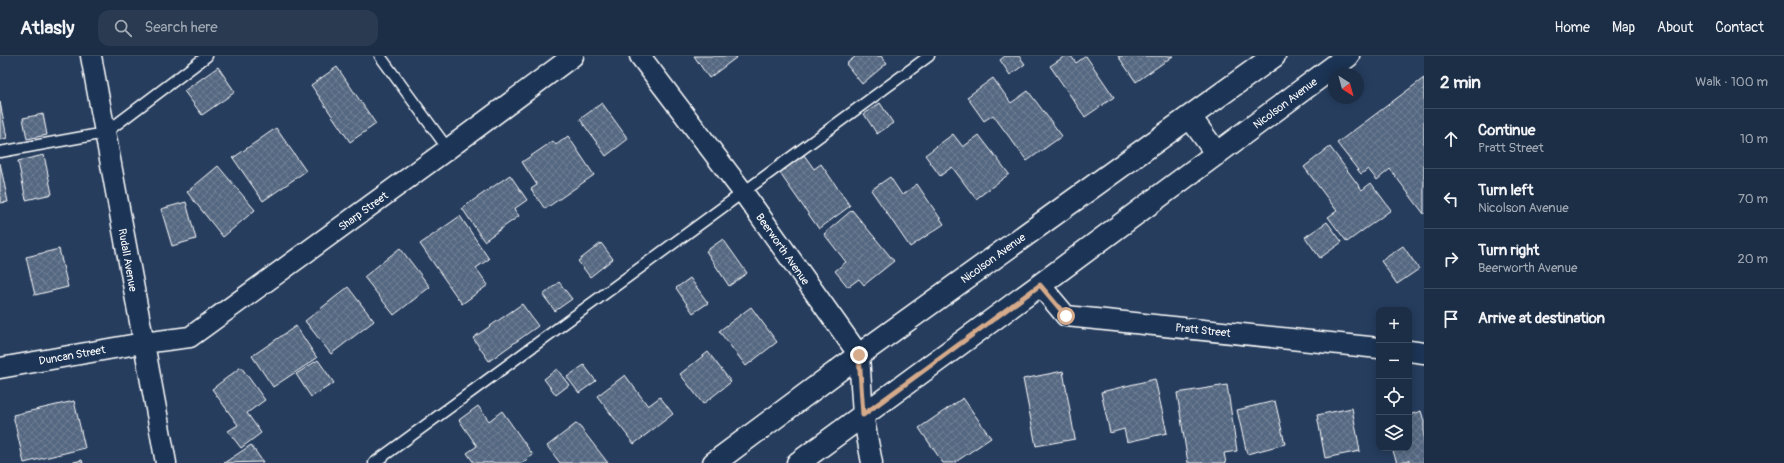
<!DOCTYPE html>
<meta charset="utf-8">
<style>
:root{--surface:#1c2e46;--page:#293a51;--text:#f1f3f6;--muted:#a0a8b3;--line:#3a4a5f}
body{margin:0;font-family:Pangolin,sans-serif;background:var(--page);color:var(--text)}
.controls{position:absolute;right:12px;bottom:12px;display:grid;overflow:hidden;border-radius:8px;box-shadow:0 2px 10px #0003}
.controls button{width:36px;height:36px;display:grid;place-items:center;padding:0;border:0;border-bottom:1px solid var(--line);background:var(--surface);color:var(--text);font:20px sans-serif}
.compass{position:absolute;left:1328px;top:12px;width:36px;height:36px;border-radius:50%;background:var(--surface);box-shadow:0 2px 10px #0003;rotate:144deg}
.stop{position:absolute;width:12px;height:12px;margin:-9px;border:3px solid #d6ab8b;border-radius:50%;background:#fff}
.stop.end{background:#d6ab8b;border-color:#fff;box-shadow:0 1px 4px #0008}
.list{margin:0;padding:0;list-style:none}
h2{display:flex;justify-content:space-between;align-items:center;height:52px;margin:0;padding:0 16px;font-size:17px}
h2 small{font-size:13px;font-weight:400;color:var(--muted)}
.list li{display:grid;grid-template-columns:26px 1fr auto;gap:12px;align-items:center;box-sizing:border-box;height:60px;padding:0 16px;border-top:1px solid var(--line)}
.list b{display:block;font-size:15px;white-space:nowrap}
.list p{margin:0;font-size:13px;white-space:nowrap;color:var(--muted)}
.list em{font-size:13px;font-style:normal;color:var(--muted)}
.icon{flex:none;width:22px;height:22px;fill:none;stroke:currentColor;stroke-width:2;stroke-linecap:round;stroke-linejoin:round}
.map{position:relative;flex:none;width:1424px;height:407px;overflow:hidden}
header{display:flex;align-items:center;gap:24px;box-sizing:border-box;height:56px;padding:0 20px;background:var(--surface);border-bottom:1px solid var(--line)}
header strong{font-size:19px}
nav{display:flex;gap:22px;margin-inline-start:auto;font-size:14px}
.search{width:280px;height:36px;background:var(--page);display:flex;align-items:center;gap:10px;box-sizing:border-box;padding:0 14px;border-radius:12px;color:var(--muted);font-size:15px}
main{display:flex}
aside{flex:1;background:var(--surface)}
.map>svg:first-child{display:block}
.building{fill:url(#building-cross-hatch);stroke:#fff}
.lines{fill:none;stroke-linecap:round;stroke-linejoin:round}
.service-casing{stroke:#fff;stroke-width:13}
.minor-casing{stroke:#fff;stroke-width:23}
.secondary-casing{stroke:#fff;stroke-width:25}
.service{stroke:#1d3557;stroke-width:10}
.minor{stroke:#1d3557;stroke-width:20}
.secondary{stroke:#1d3557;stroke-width:22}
.route{stroke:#d6ab8b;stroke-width:5}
.labels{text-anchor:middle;stroke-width:3;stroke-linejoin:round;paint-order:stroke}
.street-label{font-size:11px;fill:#fff;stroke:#1d3557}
</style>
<header>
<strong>Atlasly</strong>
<div class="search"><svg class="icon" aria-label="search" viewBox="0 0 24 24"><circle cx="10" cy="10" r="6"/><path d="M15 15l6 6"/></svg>Search here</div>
<nav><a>Home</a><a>Map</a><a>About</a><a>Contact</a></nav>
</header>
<main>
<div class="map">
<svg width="1424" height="407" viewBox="0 0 1424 407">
<defs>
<pattern id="building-cross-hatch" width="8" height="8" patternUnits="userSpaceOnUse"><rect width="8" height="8" fill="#556781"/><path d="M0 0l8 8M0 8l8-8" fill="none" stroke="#6e7e94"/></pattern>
</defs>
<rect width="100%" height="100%" fill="#263d5e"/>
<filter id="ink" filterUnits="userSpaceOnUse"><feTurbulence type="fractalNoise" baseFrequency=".025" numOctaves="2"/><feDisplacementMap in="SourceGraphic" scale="8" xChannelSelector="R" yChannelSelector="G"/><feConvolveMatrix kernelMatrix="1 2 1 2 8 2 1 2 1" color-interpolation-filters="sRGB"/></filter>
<g filter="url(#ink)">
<path class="building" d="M694,0H737V1L709,22Z
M856,0H881L887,7L862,28L846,8Z
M1005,0H1019L1025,8L1010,19L1000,4Z
M1065,0H1071L1076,7L1086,0L1114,41L1085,61L1050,10Z
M1118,0H1173L1136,26Z
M218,11L235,36L202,59L184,35Z
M337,11L376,68L350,86L311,29Z
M993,22L1011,47L1028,35L1062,80L1027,105L993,59L984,65L967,41Z
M1424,22V158L1390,113L1377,124L1368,113L1361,118L1337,87Z
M0,46L7,82L0,84Z
M602,47L628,83L606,100L580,63Z
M880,47L893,67L877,78L864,58Z
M43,58L47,79L27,83L23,62Z
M276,72L306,115L263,145L233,102Z
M953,78L963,91L979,79L1009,118L976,143L952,111L940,120L925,99Z
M568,80L594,119L545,153L531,133L537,129L522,106L553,85L556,89Z
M1330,91L1362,134L1371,127L1391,154L1347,186L1328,161L1337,155L1304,111Z
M44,99L52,138L26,144L18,105Z
M804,99L814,113L821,108L850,150L819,173L779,116Z
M0,107L8,146L0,147Z
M218,110L255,154L223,181L187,136Z
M510,119L527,144L514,153L519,160L484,185L462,152Z
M890,121L902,139L917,128L944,168L910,191L871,134Z
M186,146L196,183L172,190L161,153Z
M852,154L894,205L864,229L859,223L848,231L835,215L846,206L824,178Z
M460,160L489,203L476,212L488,229L462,248L420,188Z
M1327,166L1342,186L1320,202L1305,181Z
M723,183L747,217L729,230L706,195Z
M601,187L613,203L590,221L578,205Z
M1403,190L1419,213L1397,228L1381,205Z
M400,192L430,231L394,259L364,221Z
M59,193L68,231L35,239L26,201Z
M690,222L708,247L693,257L676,232Z
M559,226L572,243L555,255L543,239Z
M348,231L374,265L331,298L305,265Z
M522,248L538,270L489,305L473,282Z
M751,251L777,286L746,310L719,275Z
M296,270L317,302L273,331L252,300Z
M708,296L731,326L703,348L680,318Z
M318,304L334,327L311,341L296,318Z
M584,309L596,325L579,337L567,321Z
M241,311L265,344L247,357L261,377L241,392L228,375L238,369L212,333Z
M557,313L569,329L556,339L544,323Z
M1063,315L1075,383L1036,390L1023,323Z
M625,319L648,350L660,341L673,358L634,388L597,340Z
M1155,323L1167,377L1127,386L1124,373L1110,377L1101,336Z
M1227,329L1237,395L1224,397L1226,407H1188L1177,337Z
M963,342L991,382L954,407H943L919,372Z
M74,345L85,392L24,407L13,359Z
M1275,345L1285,388L1247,398L1237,354Z
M478,350L489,365L502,355L533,399L522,407H474L467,397L477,390L459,364Z
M1352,352L1360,395L1325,402L1317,359Z
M1421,355L1424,365V407H1410L1409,404L1397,407L1392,392H1409V359Z
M577,367L608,407H560L547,390Z
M251,389L263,406L224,407Z
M82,404L83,407H70Z"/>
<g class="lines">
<defs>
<path id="service" d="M380,0L448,93
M0,96L105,77L207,0
M374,407L929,0"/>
<path id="minor" d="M91,0L166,407
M640,0L743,136L859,299L863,359L872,407
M1040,229L1066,260L1379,292
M1409,295L1424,297
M0,312L143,287L190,281L448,93L573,0"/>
<path id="secondary" d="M1190,61L1217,98
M714,407L859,299L1274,0
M798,407L1040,229L1348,0"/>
</defs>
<use href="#service" class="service-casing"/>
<use href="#minor" class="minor-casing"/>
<use href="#secondary" class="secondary-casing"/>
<use href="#service" class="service"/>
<use href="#minor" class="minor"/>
<use href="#secondary" class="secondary"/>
</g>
</g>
<g class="lines" filter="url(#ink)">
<path class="route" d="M859,299L863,359L1040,229L1066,260"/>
</g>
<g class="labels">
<g class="street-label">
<text transform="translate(1285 47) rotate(-37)" y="4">Nicolson Avenue</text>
<text transform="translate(363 155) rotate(-36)" y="4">Sharp Street</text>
<text transform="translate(783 193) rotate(55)" y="4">Beerworth Avenue</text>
<text transform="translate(993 202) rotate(-36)" y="4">Nicolson Avenue</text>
<text transform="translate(128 204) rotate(80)" y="4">Rudall Avenue</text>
<text transform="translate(1203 274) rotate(6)" y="4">Pratt Street</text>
<text transform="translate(72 299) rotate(-10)" y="4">Duncan Street</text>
</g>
</g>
</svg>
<div class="controls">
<button>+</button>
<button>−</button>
<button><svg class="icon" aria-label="locate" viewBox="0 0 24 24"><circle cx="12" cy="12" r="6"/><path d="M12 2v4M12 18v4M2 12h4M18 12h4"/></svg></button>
<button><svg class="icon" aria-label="layers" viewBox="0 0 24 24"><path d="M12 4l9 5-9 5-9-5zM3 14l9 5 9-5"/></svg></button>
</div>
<svg class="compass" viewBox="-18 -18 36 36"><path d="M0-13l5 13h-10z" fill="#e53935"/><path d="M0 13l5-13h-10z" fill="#a0a8b3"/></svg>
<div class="stop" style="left:1066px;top:260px"></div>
<div class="stop end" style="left:859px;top:299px"></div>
</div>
<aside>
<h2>2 min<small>Walk · 100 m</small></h2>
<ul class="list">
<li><svg class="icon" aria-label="ahead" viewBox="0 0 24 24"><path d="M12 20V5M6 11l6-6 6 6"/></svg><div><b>Continue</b><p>Pratt Street</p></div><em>10 m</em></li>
<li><svg class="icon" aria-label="left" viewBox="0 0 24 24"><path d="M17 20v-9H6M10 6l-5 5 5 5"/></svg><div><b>Turn left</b><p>Nicolson Avenue</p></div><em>70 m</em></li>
<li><svg class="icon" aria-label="right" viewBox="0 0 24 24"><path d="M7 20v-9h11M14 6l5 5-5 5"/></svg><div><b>Turn right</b><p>Beerworth Avenue</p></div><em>20 m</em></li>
<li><svg class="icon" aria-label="arrive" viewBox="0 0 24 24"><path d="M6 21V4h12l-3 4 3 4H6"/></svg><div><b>Arrive at destination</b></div></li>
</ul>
</aside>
</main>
